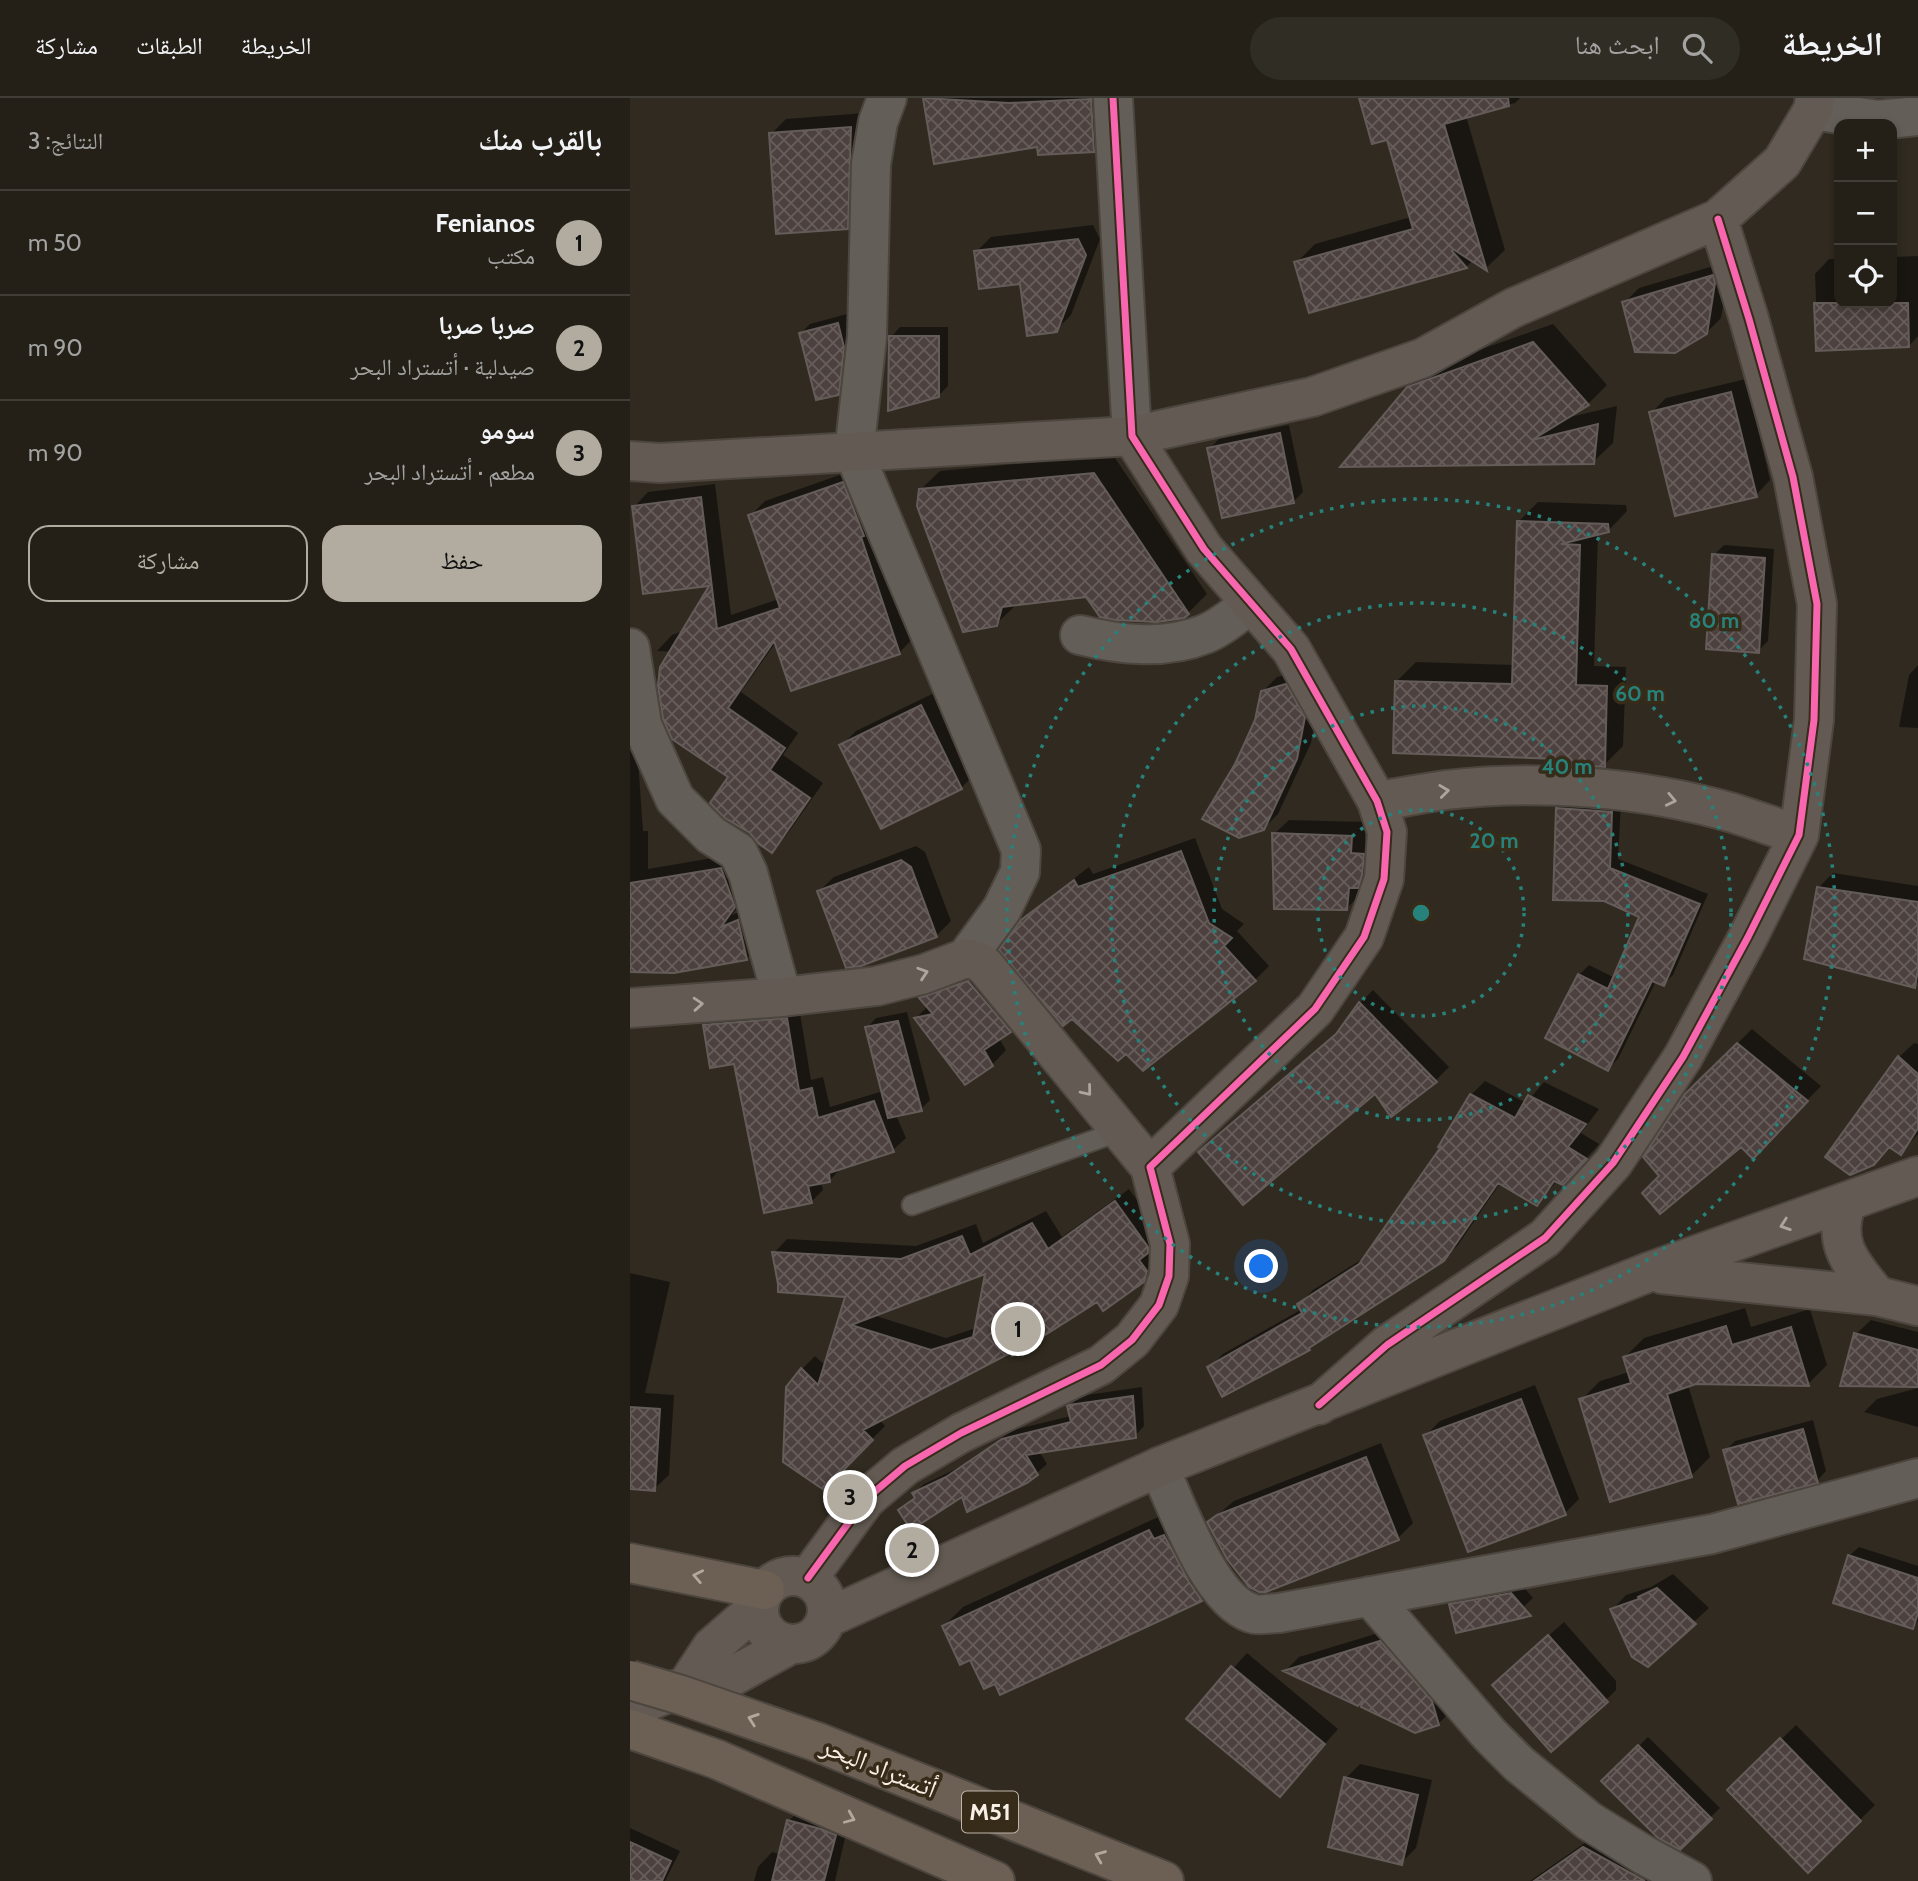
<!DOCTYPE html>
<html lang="ar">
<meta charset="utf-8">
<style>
:root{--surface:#242018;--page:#302d25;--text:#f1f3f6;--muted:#a3a3a2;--line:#413e37;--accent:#b2aba0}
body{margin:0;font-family:Cabin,"Noto Naskh Arabic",sans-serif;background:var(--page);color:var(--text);direction:rtl}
.controls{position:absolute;right:21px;top:21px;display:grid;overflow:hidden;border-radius:14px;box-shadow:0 4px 10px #0003}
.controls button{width:63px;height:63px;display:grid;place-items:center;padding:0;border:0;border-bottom:2px solid var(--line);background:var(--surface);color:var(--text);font:35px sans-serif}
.you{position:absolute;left:632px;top:1169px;width:24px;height:24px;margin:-18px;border:5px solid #fff;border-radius:50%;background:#1a73e8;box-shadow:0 0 0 10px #1a73e833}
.badge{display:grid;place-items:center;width:46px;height:46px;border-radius:50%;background:var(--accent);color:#111;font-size:23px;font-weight:700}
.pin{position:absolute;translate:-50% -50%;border:4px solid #fff;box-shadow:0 2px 7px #0006}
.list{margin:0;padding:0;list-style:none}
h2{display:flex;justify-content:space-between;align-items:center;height:91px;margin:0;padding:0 28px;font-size:30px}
h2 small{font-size:23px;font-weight:400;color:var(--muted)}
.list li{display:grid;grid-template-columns:46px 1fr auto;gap:21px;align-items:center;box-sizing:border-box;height:105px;padding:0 28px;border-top:2px solid var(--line)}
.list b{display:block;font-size:26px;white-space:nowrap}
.list p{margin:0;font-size:23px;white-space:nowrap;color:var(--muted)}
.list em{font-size:23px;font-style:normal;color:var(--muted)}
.actions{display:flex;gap:14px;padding:21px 28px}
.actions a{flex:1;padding:16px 0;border:2px solid var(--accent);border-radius:21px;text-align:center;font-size:24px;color:var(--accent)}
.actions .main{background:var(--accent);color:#111}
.icon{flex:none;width:38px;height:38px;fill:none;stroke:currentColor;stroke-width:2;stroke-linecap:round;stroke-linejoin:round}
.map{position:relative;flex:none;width:1288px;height:1783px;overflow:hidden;direction:ltr}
header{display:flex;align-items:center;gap:42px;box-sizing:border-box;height:98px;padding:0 35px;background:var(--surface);border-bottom:2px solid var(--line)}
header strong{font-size:33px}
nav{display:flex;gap:38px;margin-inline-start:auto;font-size:24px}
.search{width:490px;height:63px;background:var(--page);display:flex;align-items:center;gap:18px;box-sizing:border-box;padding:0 24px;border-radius:38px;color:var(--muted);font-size:26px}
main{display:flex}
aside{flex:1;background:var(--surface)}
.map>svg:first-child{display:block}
.shadow{fill:#0007;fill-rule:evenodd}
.building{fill:url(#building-cross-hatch);stroke:#645c59;stroke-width:2;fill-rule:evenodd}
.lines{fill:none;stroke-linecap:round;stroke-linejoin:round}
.lane-casing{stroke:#4c463f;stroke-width:23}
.street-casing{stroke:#4c463f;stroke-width:42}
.secondary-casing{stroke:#4c463f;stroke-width:42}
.highway-casing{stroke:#4c463f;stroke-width:42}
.lane{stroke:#635e57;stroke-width:19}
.street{stroke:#635e57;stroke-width:38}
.secondary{stroke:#635b53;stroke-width:38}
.highway{stroke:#6c5f53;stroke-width:38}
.highway-bridge-casing{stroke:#4c463f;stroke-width:42;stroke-linecap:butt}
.highway-bridge{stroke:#6c5f53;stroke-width:38}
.cycleway-casing{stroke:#372b19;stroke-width:11}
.cycleway{stroke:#f766af;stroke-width:7}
.oneway{stroke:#aea69c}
.oneway2{stroke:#b2a89c}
.ring{fill:none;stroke:#26827a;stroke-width:3.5;stroke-dasharray:3.5 7}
.labels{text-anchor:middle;stroke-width:7;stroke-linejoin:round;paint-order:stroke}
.shield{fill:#372b19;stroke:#beb5a8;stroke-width:2}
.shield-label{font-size:24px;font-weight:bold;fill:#f8f0e5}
.street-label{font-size:26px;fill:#f8f0e5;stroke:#372b19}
.centre{fill:#26827a;stroke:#372b19;stroke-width:3.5}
.ring-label{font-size:21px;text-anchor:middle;font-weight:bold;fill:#26827a;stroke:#372b19;stroke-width:7;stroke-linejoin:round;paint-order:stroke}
</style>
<header>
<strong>الخريطة</strong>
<div class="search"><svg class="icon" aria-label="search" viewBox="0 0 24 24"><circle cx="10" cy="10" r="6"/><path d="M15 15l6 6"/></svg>ابحث هنا</div>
<nav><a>الخريطة</a><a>الطبقات</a><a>مشاركة</a></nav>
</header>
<main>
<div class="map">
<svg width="1288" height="1783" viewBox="0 0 1288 1783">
<defs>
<pattern id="building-cross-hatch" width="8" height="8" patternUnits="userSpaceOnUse" patternTransform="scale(1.75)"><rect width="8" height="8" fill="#4c413f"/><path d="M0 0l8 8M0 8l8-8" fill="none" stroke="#675d5b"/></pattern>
</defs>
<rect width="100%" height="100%" fill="#302a20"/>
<path class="shadow" d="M294,0H471L473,43L463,53L409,46L306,64Z
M731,0H890L885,5L836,18L875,152L856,170L843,162L836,169L680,213L666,165L685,146L781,119L758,40Z
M235,15L232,115L217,129L141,36L156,21Z
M463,127L470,141L441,217L426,232L392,184L346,154L361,139Z
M1288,158V238L1279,248L1188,251L1185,176L1199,161H1209V205H1262V159Z
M1097,164L1099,170L1091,220L1076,235L994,205L1009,190Z
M217,216L223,238L218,285L208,295L171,235L180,226Z
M923,226L977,287L958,306L936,320L987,308L983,345L963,364L714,367L778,290L798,270Z
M270,229H318V288L308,298L261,239Z
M1116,281L1140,382L1126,397L1021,315L1036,300Z
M659,327L673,394L663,404L579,351L589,341Z
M483,357L577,496L558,515L456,497L386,507L366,526L290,392L310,373Z
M227,371L284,539L270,554L162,590L146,544L111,594L168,635L153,657L193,685L156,738L141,753L100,679L81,555L27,553L42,537L53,533L82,486L15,494L4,409L18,394L85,386L101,517L149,501L120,418L135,403Z
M908,404L996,407L997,413L978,433L968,435L964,568L996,569L993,648L974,667L930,659L767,583L786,564L884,567L889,423Z
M1094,447L1144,451L1138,543L1128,553L1084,457Z
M1288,567V630L1269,629L1279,577Z
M671,573L688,604L681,645L648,716L633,731L606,667L627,622L632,594L647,579Z
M0,586L5,619L13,733H18V771L106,756L118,793L102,817L123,809L131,846L116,861L0,872Z
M306,594L346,675L331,690L259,725L212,647L226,633Z
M937,701L991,705L988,761L1078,796L1043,877L1034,886L1026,883L988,961L978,970L949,877L959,867L985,880L1011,818L928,710Z
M659,722L736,724L735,741L747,742L742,773L732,783L731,796L717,810L644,736Z
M565,740L592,811L614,826L607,833L639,868L625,882L514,971L392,823L407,809L459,769L463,776Z
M286,748L295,754L321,823L306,838L189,793L204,779Z
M1203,775L1288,788V884L1284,888L1188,790Z
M353,869L394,919L369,940L376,952L362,967L286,920L298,908L292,900L306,886Z
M743,892L819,969L806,982L761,1016L745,994L570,1054L711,932L730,905Z
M169,909L181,982L193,979L200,1009L253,993L237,930L246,920L277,914L300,1002L291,1011L266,1017L276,1040L263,1052L212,1069L200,1082L191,1084L193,1092L181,1104L105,964L75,927L87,915Z
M1122,931L1191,988L1123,1058L1111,1047L1031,1078L1056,997Z
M1284,945L1288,946V1036L1271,1055L1260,1048L1269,959Z
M855,983L896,1005L914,984L969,1011L951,1035L969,1046L947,1071L927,1083L907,1106L871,1084L828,1147L813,1162L690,1240L679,1251L579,1270L593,1256L672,1211L669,1206L683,1192L737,1158L812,1050L841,997Z
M499,1091L531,1135L527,1169L513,1183L467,1202L380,1253L249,1321L255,1328L194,1389L172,1271L185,1258L196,1268L217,1197L144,1155L157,1141L286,1148L346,1126L353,1145L416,1113L432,1139ZM358,1173L346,1230L316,1240L243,1217Z
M0,1175L40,1184L15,1295L44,1297L39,1377L24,1391L0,1390Z
M1115,1210L1121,1229L1180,1211L1197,1267L1178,1286L1066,1285L1058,1287L1080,1359L1061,1378L951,1302L970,1283L999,1274L995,1259L1014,1240Z
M1241,1222L1288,1234V1288L1226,1236Z
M905,1287L949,1401L935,1415L795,1338L810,1323Z
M512,1289L514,1328L505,1338L409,1353L417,1366L407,1375L270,1412L286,1398L284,1395L294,1386L328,1370L383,1332L441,1318L439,1309L450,1298Z
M1288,1290V1329L1234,1314L1247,1301Z
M1183,1322L1196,1373L1187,1383L1095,1353L1105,1343Z
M751,1345L783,1425L768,1440L579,1424L604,1403Z
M539,1414L590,1482L571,1501L371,1595L366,1584L314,1528L333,1509Z
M1229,1449L1288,1468V1523L1282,1529L1219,1458Z
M1043,1476L1079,1510L1017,1567L982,1512L996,1497L1021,1489Z
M891,1486L903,1500L882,1520L821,1507L831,1497Z
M934,1524L986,1583V1592L971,1607L879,1573Z
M765,1530L823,1611L808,1626L735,1598L727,1606L656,1572L669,1559Z
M617,1555L708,1631L650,1697L559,1620Z
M1166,1627L1245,1707L1178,1773L1099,1692Z
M1018,1639L1090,1710L1050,1749L974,1683Z
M730,1666L802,1682L786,1750L771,1765L716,1680Z
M173,1708L219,1723L205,1783H124L128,1769L142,1754L150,1756L159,1723Z
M0,1730L50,1753L35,1783H0Z
M969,1735L1056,1783H900Z"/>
<path class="building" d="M293,0L379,5L461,1L464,54L408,57L407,49L304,66Z
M729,0H878L879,8L814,26L857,173L823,151L822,153L837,170L679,215L664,164L783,131L757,42L742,46Z
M221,29L218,131L146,136L139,35Z
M448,141L456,157L427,234L397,238L390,186L349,191L344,153Z
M1083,177L1085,185L1077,236L1045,255L1005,254L992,204Z
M1184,205H1278L1279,249L1186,253Z
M208,225L214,249L209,297L186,302L169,235Z
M259,238H309V299L258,313Z
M903,244L959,307L902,342L968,326L964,366L710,369L777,289Z
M1101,294L1127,399L1045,418L1019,314Z
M650,335L664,405L592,420L577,350Z
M464,375L559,516L554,520L527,524L485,522L470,519L456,499L372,509L367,528L333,534L287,408L289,391Z
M213,384L234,438L231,439L270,556L161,593L144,543L98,610L155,650L140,672L180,700L142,755L129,746L120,735L95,720L80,705L98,679L42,641L33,621L28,588L30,569L79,488L13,496L2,408L71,399L87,531L150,510L118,417Z
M887,423L978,426L979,434L931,446L950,447L946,587L977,588L975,669L928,666V661L763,655L765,583L882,586Z
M1082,456L1135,460L1129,555L1076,551Z
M656,586L675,619L667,661L634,732L609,740L572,721L605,666L616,642L625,622L631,593Z
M291,607L332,691L251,731L209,647Z
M926,710L982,714L980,770L1070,806L1034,888L1022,883L978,973L915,940L948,876L978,891L1009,819L974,803L923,802Z
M642,735L722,738L721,755L734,756L732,777L728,790H719L717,812L644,811Z
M551,753L579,825L602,840L594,848L626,883L513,973L496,956L488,963L442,921L433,928L369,852L391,822L444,782L448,789Z
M271,762L281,769L307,839L231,868L216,870L187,793Z
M91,770L105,809L91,829L108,822L117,862L44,875L0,874V785Z
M1187,789L1288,804V871L1285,890L1174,861Z
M338,883L381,934L354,952L363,968L335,987L284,920L303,916L289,900Z
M729,904L807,984L761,1019L745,996L613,1107L568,1054L706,936Z
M157,920L169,993L182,990L188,1020L244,1003L264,1054L199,1075L200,1084L178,1088L182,1105L134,1115L104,966L80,970L73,927Z
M268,923L292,1013L258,1020L235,929Z
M1107,945L1178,1003L1123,1061L1111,1049L1030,1116L1012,1095L1029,1078L1013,1059L1055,996Z
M1268,958L1288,976V1030L1271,1057L1259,1049L1244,1067L1220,1077L1195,1059Z
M840,996L885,1020L898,997L956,1026L938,1049L957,1061L933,1087L924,1083L907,1108L868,1085L814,1163L679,1250L680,1252L592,1299L577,1269L672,1215L667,1206L729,1166L810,1050L808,1049Z
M485,1103L518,1149V1155L509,1162L517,1173L514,1184L473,1213L467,1204L382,1258L380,1255L233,1332L243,1342L194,1392L153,1364L156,1289L171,1270L188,1287L215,1199L148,1194V1186L142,1154L271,1161L332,1138L340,1157L402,1125L418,1151ZM355,1176L343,1239L301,1252L221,1227Z
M1096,1228L1102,1247L1161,1229L1179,1288L1066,1286L1037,1296L1062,1379L980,1404L949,1301L1001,1285L993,1259Z
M1224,1235L1288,1252V1289L1210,1288Z
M503,1298L506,1340L396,1357L408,1377L397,1385L337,1414L332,1399L281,1432L268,1412L285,1400L282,1395L316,1379L372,1341L441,1324L437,1308L439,1307Z
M891,1301L936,1417L838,1454L793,1337Z
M0,1309L30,1311L25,1393L0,1391Z
M1173,1331L1188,1385L1108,1406L1093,1352Z
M736,1359L769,1442L636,1494H629L619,1489L597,1461L577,1424L587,1417Z
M519,1432L524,1441L534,1437L559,1484L572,1503L370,1597L365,1586L354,1591L340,1562L330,1567L312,1528Z
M1218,1457L1288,1480V1515L1283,1531L1203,1505Z
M1027,1490L1066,1526L1018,1569L1002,1559L980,1511L1009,1501L1008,1499Z
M881,1495L901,1518L826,1535L819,1506Z
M918,1537L978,1604L921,1654L862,1587Z
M750,1543L802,1603L809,1627L785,1635L731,1609L732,1603L728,1608L653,1573Z
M601,1568L695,1646L650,1699L556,1621Z
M1150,1640L1231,1723L1178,1775L1097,1692Z
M1008,1647L1082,1721L1050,1752L1028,1740L971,1683Z
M714,1679L788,1697L772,1767L698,1749Z
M157,1722L191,1731L206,1737L194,1783H142Z
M0,1744L41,1763L32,1783H0Z
M953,1749L1015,1783H904Z"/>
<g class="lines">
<defs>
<path id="lane" d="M282,1107L490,1033"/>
<path id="street" d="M257,0L248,24L241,66L237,239L224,355L391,752L390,774L372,811L336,860
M483,0L502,338
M1183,12L1248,22L1288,18
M450,537C491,547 535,552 575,536C591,530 606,516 621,506
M0,550L12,627L45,701L81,737L108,754L118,775L152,899
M529,1369C547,1408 579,1501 621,1515C628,1518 641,1515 649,1515L1082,1436L1288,1380
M740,1498L860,1637L889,1666L959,1723L1014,1757L1062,1783"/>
<path id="secondary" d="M0,363L30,365L502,338L682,299L793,260L883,210L1088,121L1152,64L1183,12L1185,0
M747,703C770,700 793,695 816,692C909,681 1012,689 1103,715C1125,722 1147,730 1169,737
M0,910L152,899L247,888L294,876L336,860L346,862L355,868L520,1069
M1216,1106C1202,1148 1222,1166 1247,1198
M1032,1176L1247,1198L1288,1208
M689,1307L757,1247L915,1140L983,1065L1053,959L1118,839L1169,737L1184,622L1187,506L1163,379L1119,221L1088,121
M129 1512a34 34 0 1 1 68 0a34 34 0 1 1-68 0Z
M178,1480L236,1401L275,1368L331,1335L471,1267L502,1242L529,1207L539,1178L540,1146L520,1069L685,911L734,839L754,781L757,734L747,703L661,551L574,451L502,338
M197,1520L529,1369L1019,1174L1288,1078
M57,1587L82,1549L129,1508
M0,1611L57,1587L103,1578L161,1546"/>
<path id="highway" d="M0,1465L135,1492
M0,1631L86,1661L365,1783
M187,1644L534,1783"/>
</defs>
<use href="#lane" class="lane-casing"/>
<use href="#street" class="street-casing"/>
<use href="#secondary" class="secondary-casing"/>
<use href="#highway" class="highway-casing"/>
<use href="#lane" class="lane"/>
<use href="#street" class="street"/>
<use href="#secondary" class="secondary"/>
<use href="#highway" class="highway"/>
<defs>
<path id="highway-bridge" d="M0,1582L51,1597L187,1644"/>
</defs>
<use href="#highway-bridge" class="highway-bridge-casing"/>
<use href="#highway-bridge" class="highway-bridge"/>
<defs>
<path id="cycleway" d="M689,1307L757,1247L915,1140L983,1065L1053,959L1118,839L1169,737L1184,622L1187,506L1163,379L1119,221L1088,121
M178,1480L236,1401L275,1368L331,1335L471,1267L502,1242L529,1207L539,1178L540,1146L520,1069L685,911L734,839L754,781L757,734L747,703L661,551L574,451L502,338L483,0"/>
</defs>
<use href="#cycleway" class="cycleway-casing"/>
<use href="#cycleway" class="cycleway"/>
</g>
<defs><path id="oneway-chevron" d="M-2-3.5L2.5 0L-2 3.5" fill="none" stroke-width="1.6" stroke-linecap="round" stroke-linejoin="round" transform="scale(1.75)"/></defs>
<g class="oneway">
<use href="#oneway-chevron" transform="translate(814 693) rotate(-7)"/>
<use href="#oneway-chevron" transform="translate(1041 702) rotate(12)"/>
<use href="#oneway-chevron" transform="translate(293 875) rotate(-18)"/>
<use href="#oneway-chevron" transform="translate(68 906) rotate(-4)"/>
<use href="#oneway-chevron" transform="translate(457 993) rotate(51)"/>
<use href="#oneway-chevron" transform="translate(1155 1127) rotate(161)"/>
</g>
<g class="oneway2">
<use href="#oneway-chevron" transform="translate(68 1478) rotate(-169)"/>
<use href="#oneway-chevron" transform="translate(123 1621) rotate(-161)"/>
<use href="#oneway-chevron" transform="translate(220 1720) rotate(23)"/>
<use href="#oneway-chevron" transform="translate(470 1758) rotate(-158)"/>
</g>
<g class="ring">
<circle cx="791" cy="815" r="103"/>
<circle cx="791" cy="815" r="207"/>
<circle cx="791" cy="815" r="310"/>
<circle cx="791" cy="815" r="414"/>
</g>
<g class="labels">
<rect class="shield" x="332" y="1693.5" width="56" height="41" rx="5"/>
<g class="shield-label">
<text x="360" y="1722">M51</text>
</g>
<g class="street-label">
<text transform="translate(249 1669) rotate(22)" y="9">أتستراد البحر</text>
</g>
</g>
<circle cx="791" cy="815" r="10" class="centre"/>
<g class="ring-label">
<text x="1084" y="530">80 m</text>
<text x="1010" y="603">60 m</text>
<text x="937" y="676">40 m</text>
<text x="864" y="750">20 m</text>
</g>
</svg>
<div class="controls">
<button>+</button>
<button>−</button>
<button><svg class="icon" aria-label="locate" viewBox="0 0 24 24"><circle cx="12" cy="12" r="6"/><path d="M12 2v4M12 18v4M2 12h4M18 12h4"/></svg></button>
</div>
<div class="you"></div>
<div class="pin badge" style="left:388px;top:1231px">1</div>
<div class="pin badge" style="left:282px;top:1452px">2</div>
<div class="pin badge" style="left:220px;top:1399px">3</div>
</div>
<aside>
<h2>بالقرب منك<small>النتائج: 3</small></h2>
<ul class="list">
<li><span class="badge">1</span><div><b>Fenianos</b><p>مكتب</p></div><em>50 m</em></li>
<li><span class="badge">2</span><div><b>صربا صربا</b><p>صيدلية · أتستراد البحر</p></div><em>90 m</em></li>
<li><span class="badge">3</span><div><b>سومو</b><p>مطعم · أتستراد البحر</p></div><em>90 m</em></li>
</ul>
<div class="actions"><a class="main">حفظ</a><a>مشاركة</a></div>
</aside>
</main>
